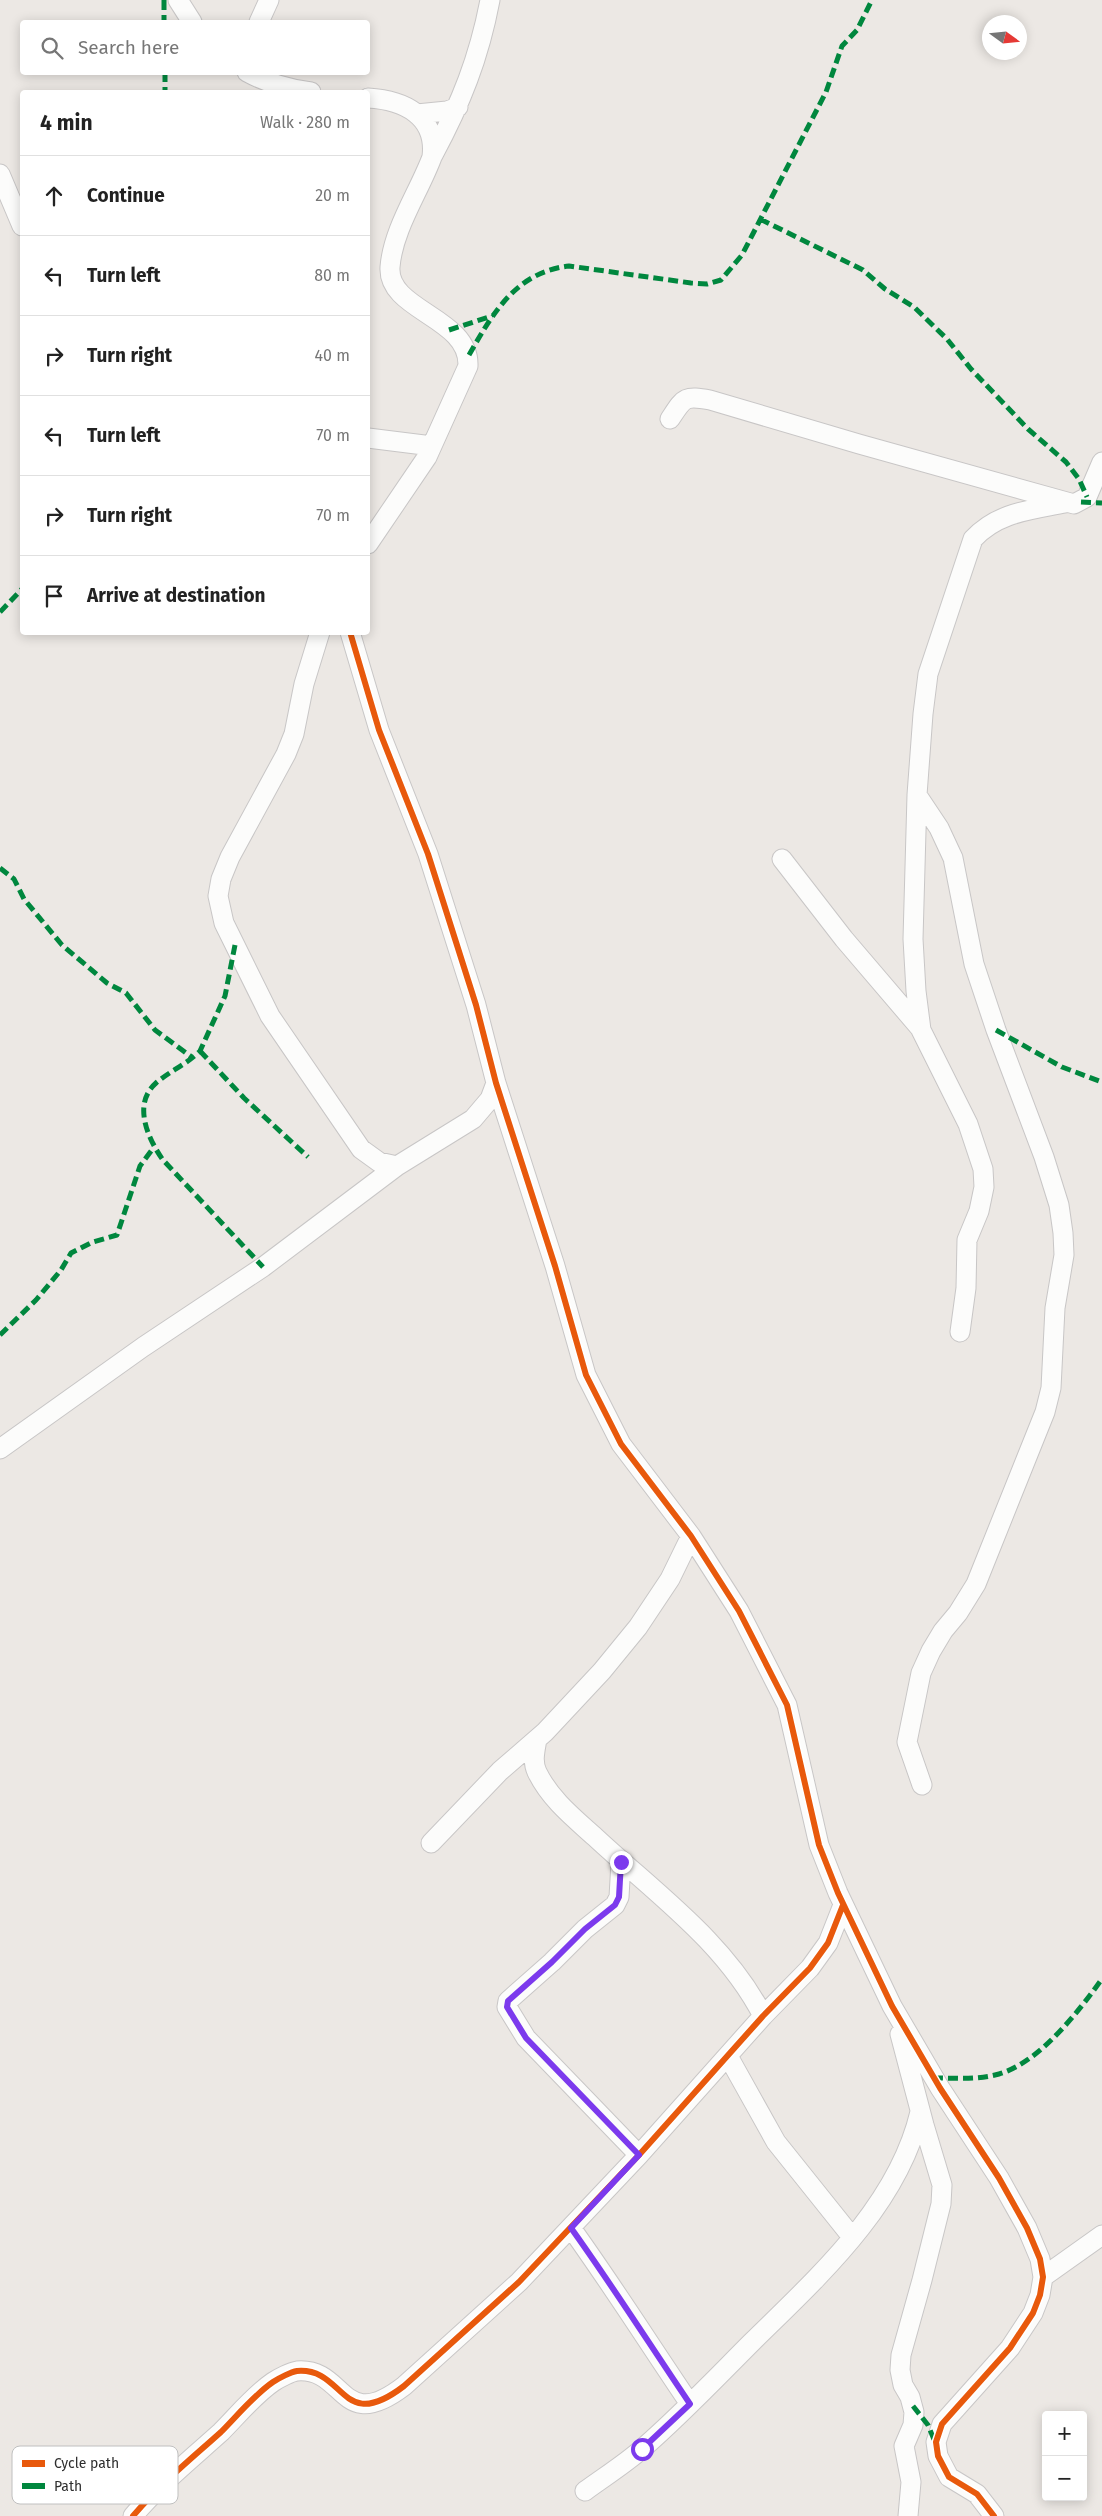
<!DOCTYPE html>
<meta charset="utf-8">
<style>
:root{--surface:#fff;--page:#f6f6f6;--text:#222;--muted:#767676;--line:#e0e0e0}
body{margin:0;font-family:"Fira Sans",sans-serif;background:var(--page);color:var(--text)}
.controls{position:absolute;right:15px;bottom:15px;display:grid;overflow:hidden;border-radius:5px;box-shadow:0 2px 12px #0003}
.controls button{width:45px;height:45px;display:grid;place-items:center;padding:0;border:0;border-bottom:1px solid var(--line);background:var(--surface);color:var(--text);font:25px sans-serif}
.compass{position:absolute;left:982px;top:15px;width:45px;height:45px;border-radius:50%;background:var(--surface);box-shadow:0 2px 12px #0003;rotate:105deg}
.stop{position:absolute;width:15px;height:15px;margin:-11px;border:4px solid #7c3aed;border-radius:50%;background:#fff}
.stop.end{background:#7c3aed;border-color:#fff;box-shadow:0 1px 5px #0008}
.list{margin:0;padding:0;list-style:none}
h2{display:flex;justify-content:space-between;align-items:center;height:65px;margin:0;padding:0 20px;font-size:21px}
h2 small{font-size:16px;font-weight:400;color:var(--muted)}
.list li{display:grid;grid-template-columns:32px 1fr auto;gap:15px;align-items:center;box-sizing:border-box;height:80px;padding:0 20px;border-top:1px solid var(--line)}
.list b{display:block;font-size:19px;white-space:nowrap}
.list em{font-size:16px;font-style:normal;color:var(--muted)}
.icon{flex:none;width:28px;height:28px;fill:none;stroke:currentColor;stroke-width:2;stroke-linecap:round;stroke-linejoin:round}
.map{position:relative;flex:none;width:1102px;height:2516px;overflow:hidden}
.search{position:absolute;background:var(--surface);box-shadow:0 2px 12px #0003;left:20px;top:20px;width:350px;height:55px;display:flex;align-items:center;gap:12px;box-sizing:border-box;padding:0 18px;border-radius:5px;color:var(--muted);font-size:19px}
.panel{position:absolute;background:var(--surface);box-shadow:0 2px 12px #0003;left:20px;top:90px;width:350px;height:545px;border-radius:5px}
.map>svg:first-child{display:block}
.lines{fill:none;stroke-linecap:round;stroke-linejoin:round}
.minor-casing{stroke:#c8c6c6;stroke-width:21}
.minor{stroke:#fcfcfb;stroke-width:19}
.quiet{stroke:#00873e;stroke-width:5;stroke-dasharray:10 5;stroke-linecap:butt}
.cycleway-casing{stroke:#fff;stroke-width:9}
.cycleway{stroke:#e8590c;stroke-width:6}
.route{stroke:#7c3aed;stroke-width:6}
.key{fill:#fff;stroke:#c0c0c0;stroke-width:1}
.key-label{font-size:14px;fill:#2e2e2e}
</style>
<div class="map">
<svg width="1102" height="2516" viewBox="0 0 1102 2516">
<rect width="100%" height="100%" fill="#ece8e4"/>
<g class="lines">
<defs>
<path id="minor" d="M178,0L192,22
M259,22L269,0
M247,72C267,83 288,89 311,92
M368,98C404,100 437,116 432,157C419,192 393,229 390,267C387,311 470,317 468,366L427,457L368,544
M417,114L447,111L458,107
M433,155C461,103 479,58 490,0
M0,174L22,226
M670,419C684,398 684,395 710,400L859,444L1074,504L1087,497L1102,462
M368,438L432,446
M320,632L304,684L294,734L286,754L230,857L221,879L218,896L224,923L270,1016L361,1149L379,1162L397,1166
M350,632L379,730L428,854L476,1005L496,1083L555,1266L586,1375L621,1444L691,1536L739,1611L787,1705L819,1845L838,1893L892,2006L940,2088L999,2178L1027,2228L1040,2259L1043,2277L1040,2295L1033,2313L1010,2348L942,2424L936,2442L938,2456L949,2477L977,2494L994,2516
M917,795L939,828L953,858L974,964L996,1030L1044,1157L1059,1205L1063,1233L1064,1255L1055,1308L1051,1388L1045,1412L976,1584L958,1613L943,1631L931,1651L921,1673L907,1742L922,1785
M782,859L844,939L920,1028
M960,1332L966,1288L967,1240L979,1211L984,1187L983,1169L968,1124L921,1030L916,991L913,939L917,795L923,714L928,674L973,539C998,512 1031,510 1065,503
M0,1449L143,1347L263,1267L397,1166L473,1119L490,1099L496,1083
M537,1739C535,1751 532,1761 537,1772C550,1799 574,1818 595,1837C655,1893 725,1942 763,2016
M431,1843L500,1771L545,1732L602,1671L638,1627L670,1579L691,1536
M621,1862L619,1897L615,1905L585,1929L552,1962L508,2001L507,2007L526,2038L639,2155
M900,2034L924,2125L942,2185L941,2204L922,2280L901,2355L900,2370L903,2385L910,2397L914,2412L913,2425L904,2446L911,2482L908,2516
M728,2056L776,2142L852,2237
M571,2228C612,2285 650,2345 690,2404
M1043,2277L1102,2235
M585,2491C604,2477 625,2464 643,2448C681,2415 716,2378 752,2342C818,2277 898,2206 920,2112
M133,2516C159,2485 191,2459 221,2432C237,2416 254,2395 273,2382C279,2378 291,2372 297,2371C346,2367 340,2435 404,2386L519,2282L639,2155L763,2016L810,1968L828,1943L843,1905"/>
</defs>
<use href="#minor" class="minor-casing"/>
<use href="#minor" class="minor"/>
<path class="quiet" d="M164,0V22
M165,72V92
M760,219L863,270L885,289L914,307L947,339L971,369L1028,429L1066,462L1079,479L1087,497
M449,330L492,316
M469,355C493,313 516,272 569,266L691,283L707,284L721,280L742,255L826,92L842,46L857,30L872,0
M1081,502L1102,503
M0,612L22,589
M0,868L14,879L24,899L62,945L107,983L126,993L155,1030L193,1058
M235,945L225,996L200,1051C187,1064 170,1071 156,1083C132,1104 148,1139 163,1160L263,1267
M996,1030L1062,1067L1102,1082
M200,1051L244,1098L308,1157
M0,1335L36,1300L61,1270L71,1253L93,1242L117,1235L140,1166L154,1147
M933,2078C955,2078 978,2080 999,2074C1040,2062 1078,2012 1102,1979
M913,2406L928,2425L935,2442"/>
<defs>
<path id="cycleway" d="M350,632L379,730L428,854L476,1005L496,1083L555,1266L586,1375L621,1444L691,1536L739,1611L787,1705L819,1845L838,1893L892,2006L940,2088L999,2178L1027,2228L1040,2259L1043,2277L1040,2295L1033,2313L1010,2348L942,2424L936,2442L938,2456L949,2477L977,2494L994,2516
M133,2516C159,2485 191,2459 221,2432C237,2416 254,2395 273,2382C279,2378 291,2372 297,2371C346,2367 340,2435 404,2386L519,2282L639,2155L763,2016L810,1968L828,1943L843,1905"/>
</defs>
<use href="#cycleway" class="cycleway-casing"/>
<use href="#cycleway" class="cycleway"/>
</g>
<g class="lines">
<path class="route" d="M621,1862L619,1897L615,1905L585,1929L552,1962L508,2001L507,2007L526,2038L639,2155L571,2228C612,2285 650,2345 690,2404L642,2449"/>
</g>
<rect x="12" y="2446" width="166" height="58" rx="8" class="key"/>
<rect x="22" y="2460" width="23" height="7" fill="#e8590c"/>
<rect x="22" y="2483" width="23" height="6" fill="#00873e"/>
<g class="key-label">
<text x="54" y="2468">Cycle path</text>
<text x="54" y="2491">Path</text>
</g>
</svg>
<div class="controls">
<button>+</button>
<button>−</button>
</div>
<svg class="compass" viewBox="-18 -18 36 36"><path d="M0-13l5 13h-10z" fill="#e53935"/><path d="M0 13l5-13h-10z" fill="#767676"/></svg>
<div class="stop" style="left:642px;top:2449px"></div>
<div class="stop end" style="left:621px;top:1862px"></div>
<div class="search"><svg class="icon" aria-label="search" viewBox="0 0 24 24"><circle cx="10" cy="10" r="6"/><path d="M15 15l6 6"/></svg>Search here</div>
<section class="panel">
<h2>4 min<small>Walk · 280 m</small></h2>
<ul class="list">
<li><svg class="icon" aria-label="ahead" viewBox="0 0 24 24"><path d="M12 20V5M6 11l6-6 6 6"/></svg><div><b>Continue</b></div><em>20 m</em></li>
<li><svg class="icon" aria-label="left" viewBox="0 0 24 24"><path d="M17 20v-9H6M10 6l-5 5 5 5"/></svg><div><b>Turn left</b></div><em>80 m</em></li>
<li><svg class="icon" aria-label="right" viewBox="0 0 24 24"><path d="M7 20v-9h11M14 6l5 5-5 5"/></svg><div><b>Turn right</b></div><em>40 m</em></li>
<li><svg class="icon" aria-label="left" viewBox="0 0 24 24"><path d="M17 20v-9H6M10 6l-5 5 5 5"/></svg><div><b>Turn left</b></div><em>70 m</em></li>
<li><svg class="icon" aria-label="right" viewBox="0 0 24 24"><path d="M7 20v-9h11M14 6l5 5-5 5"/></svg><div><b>Turn right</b></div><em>70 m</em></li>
<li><svg class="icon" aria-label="arrive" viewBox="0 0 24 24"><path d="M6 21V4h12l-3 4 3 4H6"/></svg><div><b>Arrive at destination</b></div></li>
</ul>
</section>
</div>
